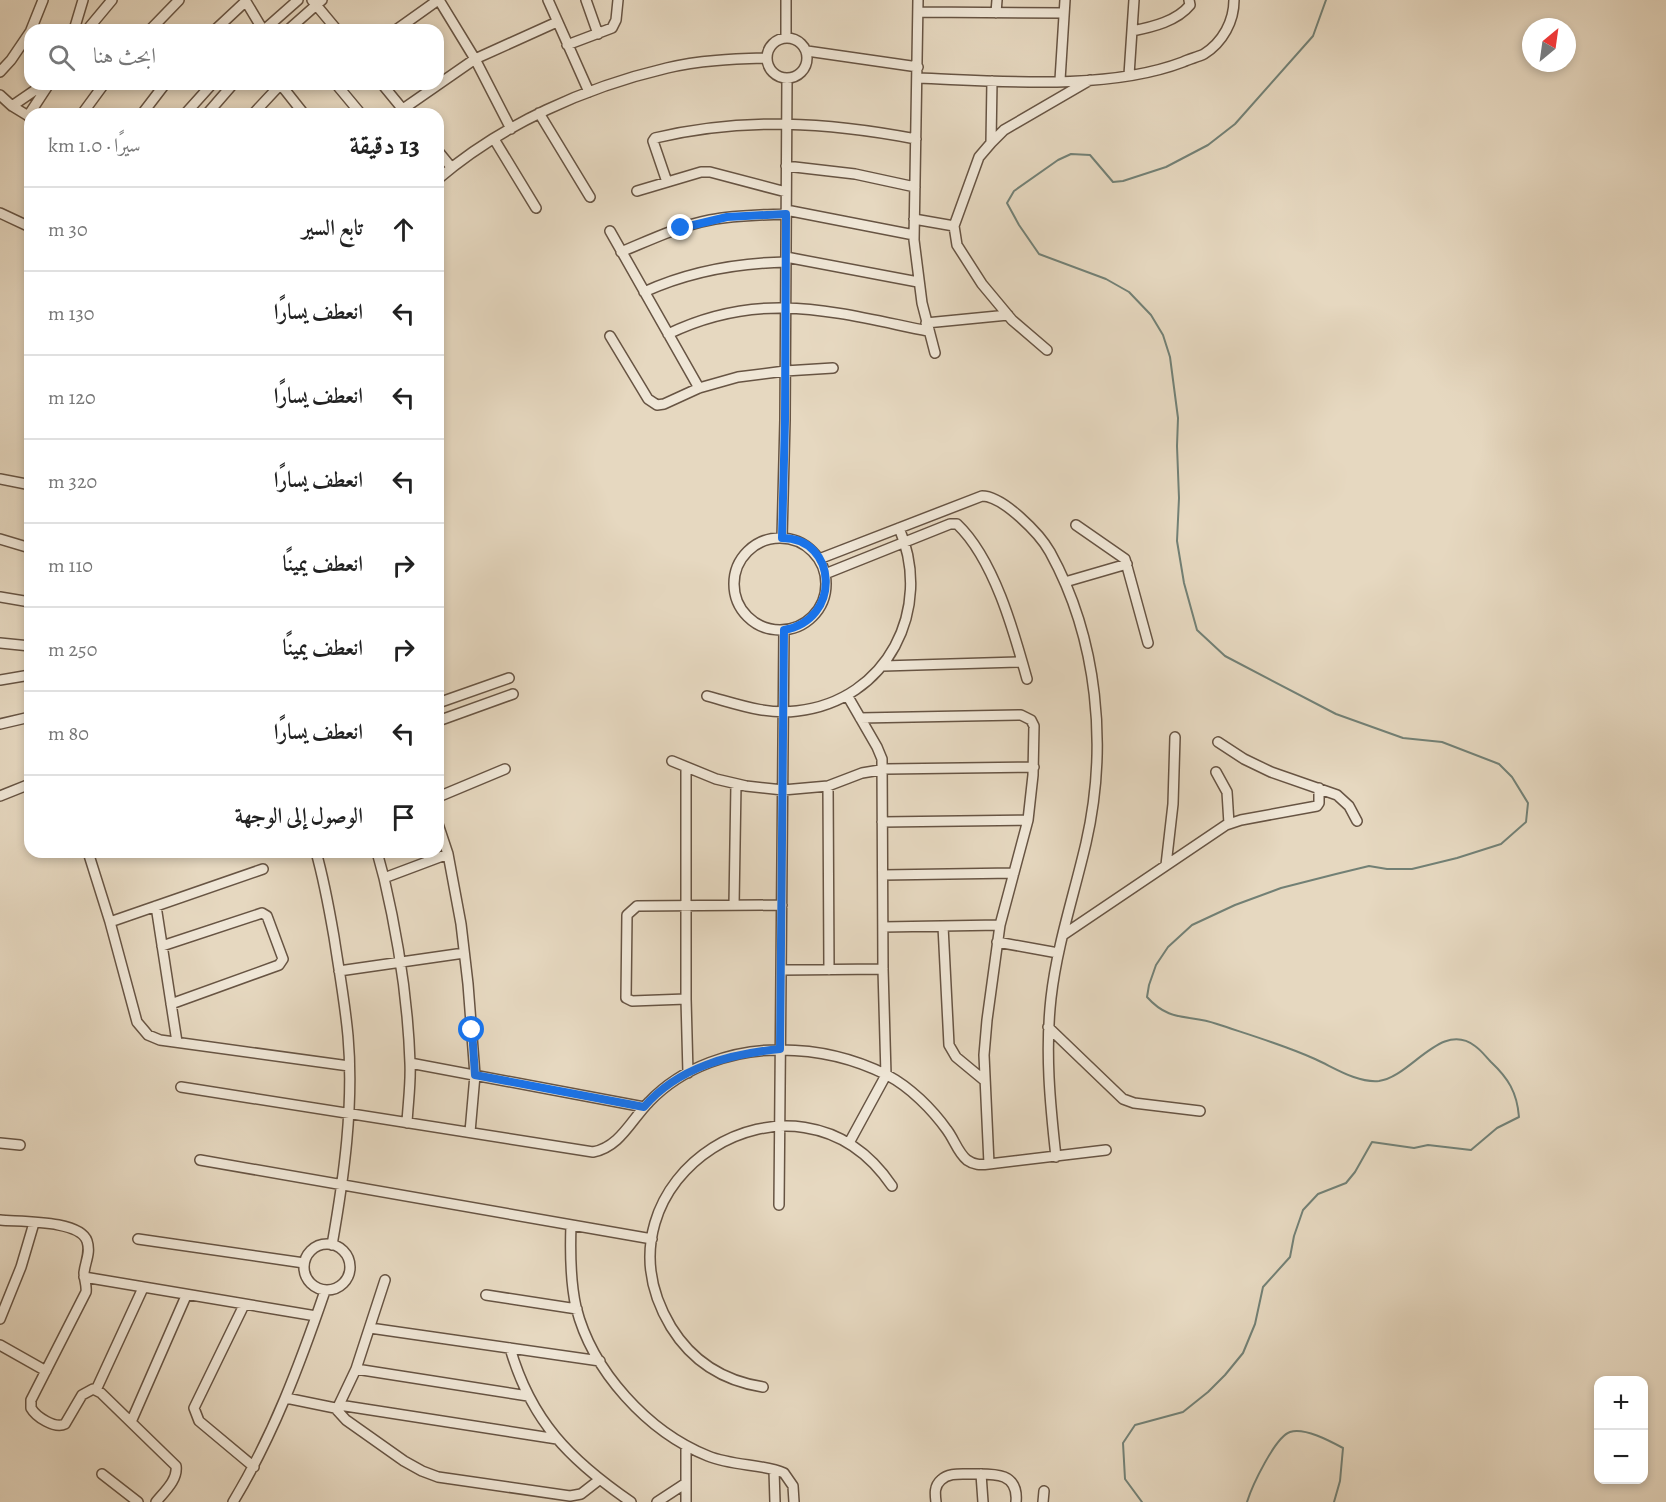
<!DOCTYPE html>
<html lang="ar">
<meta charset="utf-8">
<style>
:root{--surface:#fff;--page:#f6f6f6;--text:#222;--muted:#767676;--line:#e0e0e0}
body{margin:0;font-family:Alegreya,Amiri,serif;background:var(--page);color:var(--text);direction:rtl}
.controls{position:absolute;right:18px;bottom:18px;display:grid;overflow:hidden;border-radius:12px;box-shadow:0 3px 9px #0003}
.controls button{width:54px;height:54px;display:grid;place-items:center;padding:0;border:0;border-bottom:2px solid var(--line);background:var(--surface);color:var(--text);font:30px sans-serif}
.compass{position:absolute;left:1522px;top:18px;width:54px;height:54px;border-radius:50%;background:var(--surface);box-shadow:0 3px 9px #0003;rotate:29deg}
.stop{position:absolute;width:18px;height:18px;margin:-14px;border:4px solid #1a73e8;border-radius:50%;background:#fff}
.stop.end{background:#1a73e8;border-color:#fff;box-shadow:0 2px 6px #0008}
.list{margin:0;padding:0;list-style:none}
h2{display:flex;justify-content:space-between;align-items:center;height:78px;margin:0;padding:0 24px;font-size:26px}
h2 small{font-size:20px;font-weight:400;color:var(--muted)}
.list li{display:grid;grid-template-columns:39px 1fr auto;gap:18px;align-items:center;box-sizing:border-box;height:84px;padding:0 24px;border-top:2px solid var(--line)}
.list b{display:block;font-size:22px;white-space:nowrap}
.list em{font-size:20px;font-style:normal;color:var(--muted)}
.icon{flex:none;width:33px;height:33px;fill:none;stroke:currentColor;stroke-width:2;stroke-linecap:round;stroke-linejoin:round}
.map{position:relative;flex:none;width:1666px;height:1502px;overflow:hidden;direction:ltr}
.search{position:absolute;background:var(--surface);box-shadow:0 3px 9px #0003;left:24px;top:24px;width:420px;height:66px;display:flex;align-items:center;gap:15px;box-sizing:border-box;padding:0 21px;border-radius:18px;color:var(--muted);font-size:22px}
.panel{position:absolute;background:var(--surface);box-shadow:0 3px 9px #0003;left:24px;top:108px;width:420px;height:750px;border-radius:18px;direction:rtl}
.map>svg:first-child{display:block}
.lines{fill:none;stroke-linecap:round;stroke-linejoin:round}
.stream{stroke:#728075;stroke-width:2}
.minor-casing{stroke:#675443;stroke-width:12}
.minor{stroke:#efe6d6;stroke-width:9}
.route{stroke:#1a73e8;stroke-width:8}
</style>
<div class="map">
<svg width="1666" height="1502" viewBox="0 0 1666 1502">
<rect width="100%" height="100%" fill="#e6d8c0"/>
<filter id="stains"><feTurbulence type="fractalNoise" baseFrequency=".00333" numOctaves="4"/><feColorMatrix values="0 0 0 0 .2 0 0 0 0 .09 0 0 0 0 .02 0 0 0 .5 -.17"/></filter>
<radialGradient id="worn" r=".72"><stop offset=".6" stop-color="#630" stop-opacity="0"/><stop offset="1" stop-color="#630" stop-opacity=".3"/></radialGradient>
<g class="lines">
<path class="stream" d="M1142,1502L1125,1479L1123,1443L1135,1425L1183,1412L1208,1392L1225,1375L1243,1353L1255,1324L1263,1287L1290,1257L1294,1236L1303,1210L1318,1194L1346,1183L1355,1172L1372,1142L1414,1148L1428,1145L1471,1150L1497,1128L1519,1117C1517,1092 1508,1078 1491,1062C1486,1057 1481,1050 1475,1046C1441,1020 1411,1077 1379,1081C1357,1083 1335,1068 1315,1059C1284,1045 1250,1035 1217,1024C1189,1014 1170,1023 1147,997L1149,985L1156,965L1168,947L1192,925L1235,905L1281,888L1336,874L1369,866L1387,869H1412L1457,858L1501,844L1526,822L1528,803L1512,777L1499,764L1442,742L1403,738L1336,714L1225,656L1197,630L1184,583L1177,541L1179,498L1177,446L1178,418L1170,357L1163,335L1151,315L1129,292L1106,279L1039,254L1019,225L1007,203L1014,191L1058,160L1071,154L1090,155L1113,182L1123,181L1166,167L1208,145L1235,124L1313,36L1326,0
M1247,1502C1252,1486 1275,1437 1290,1432C1304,1427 1330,1441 1343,1448L1340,1481L1334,1502"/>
<defs>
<path id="minor" d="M245,0L263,30
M312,0L337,30
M439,0L475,59L511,129
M548,0L589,92
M586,0L598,34
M786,0V37
M918,0L914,240L922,303L935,353
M918,12L1064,13
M996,13L997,0
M31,30L43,0
M74,30L83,0
M87,30L112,0
M150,30L179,0
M215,30L246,1
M264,30L298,0
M288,30L322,0
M396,30L438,0
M1132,31C1153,27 1177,21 1190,5L1189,0
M767 58a20 20 0 1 1 40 0a20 20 0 1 1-40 0Z
M567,45L612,28L616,20L618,0
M807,51L918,67
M0,72L11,60L30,32
M1129,75L1134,0
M918,78C998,81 1107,91 1183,62C1189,59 1198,57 1204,54C1223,42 1234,21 1234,0
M1060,80L1065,0
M336,84L361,114
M382,84L405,112
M281,85L304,114
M0,95L12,106L30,117
M12,106L44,84
M403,109L475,59L557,22
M539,113L590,197
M82,114L104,84
M142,114L165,84
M185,114L212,84
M207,114L233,84
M253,114L281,84
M28,116L49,84
M494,139L536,208
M991,143L992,81
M438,151L451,167
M786,166L855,174L915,187
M438,179C502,124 586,87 667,68C699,60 734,59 767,58
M667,182L653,141L655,138C744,117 827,122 916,139
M637,191L701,172H710L786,192
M786,210L914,235
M0,213L30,227
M914,219L954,226
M610,231L699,388
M621,252C650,240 679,226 710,220C735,215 760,215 786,214
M786,257L918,282
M644,292C690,271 736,263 786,262
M926,323L1008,315
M668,334C761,289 833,312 928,331
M610,336L648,399L657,405L664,404L699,388L738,377L785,371L833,368
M1047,350L1012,320L982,284L957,245L954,226L979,157L991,143L1004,130L1090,80
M0,479L26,484
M1076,525L1125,559L1148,643
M734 584a46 46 0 1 1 92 0a46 46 0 1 1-92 0Z
M782,538L785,420L787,78
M0,539L30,548
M819,559L982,496C1003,496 1040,534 1050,552C1098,639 1108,747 1086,843C1074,895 1057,945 1051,998C1045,1052 1050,1103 1056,1157
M825,574L950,524H957C994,559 1014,632 1027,679
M1065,582L1127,564
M0,597L30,602
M0,643L30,646
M883,666L1022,662
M0,680L30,675
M847,695L877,747L882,759L883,969L886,1075L849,1143
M707,696C737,704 766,715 797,711C887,701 934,609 899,528
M438,703L509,678
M860,718L1021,715L1031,720L1034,726L1033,775L1028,820L1000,925L987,1020L984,1055L989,1164
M438,721L513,694
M0,724L30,717
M1218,742L1244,759L1271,772L1337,795L1349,806L1357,821
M672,761L716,779L746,786L783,790L828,786L862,773L886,769L1034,767
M686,768V999L688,1073
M1216,772L1227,792L1229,824
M828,786L829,970
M0,796L30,784
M438,797L505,769
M882,822L1028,820
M438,824L448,854L461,924L468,984L475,1075L470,1132
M88,852L110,922L137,1022L148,1035L160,1040L349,1066
M316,852C324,880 329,908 334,937C339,970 345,1003 348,1036C354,1105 344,1177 332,1245
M377,852L384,878
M1166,865L1173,804L1175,737
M883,875L1014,873
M734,905L736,784
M156,906L177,1042
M110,922L263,869
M943,926L949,1045L956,1057L985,1081
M883,927L1000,925
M1063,935L1226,825L1241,820L1317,806L1319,803V788
M997,942L1058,953
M162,946L262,913L267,916L283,959L279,965L171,1004
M782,970L883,969
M339,971L464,953
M686,999L632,1001L626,998L627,915L637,906L782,905
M1048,1027L1123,1099L1134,1103L1200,1111
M410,1063L644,1107
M181,1087L593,1152C620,1147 631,1120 649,1102C682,1067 734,1049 781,1050C817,1050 855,1059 887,1075C910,1087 932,1109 947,1130C954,1139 958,1153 967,1160C974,1165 980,1165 989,1164L1106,1150
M407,1123C408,1103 411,1083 410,1063C408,1001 398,938 384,878L448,854
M0,1143L20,1145
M200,1160L652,1239
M779,1205L784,630
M0,1220C20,1222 80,1220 87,1241C91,1253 85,1262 84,1273C84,1280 87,1285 86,1292L31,1400V1408C36,1417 55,1429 65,1424L82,1395L93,1389L101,1393L176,1466C178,1480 164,1492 156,1502
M571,1225C570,1253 570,1280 576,1307C592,1371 648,1432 708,1456C732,1466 764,1464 784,1473L793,1486L794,1502
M138,1239L304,1263
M304 1267a23 23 0 1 1 46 0a23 23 0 1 1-46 0Z
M84,1277L316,1316
M486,1295L577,1309
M244,1305L194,1408L199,1421L254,1467
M0,1319L21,1267L34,1223
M370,1328L600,1361
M0,1345L46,1371
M510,1348C531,1421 570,1460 631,1502
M356,1369L528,1396
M763,1387C724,1381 692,1361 671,1327C583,1180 796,1044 892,1186
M96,1390L143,1288
M286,1398L335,1408L346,1420L404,1461L422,1471L438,1477L570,1496L581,1494L599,1480
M339,1405L557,1439
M337,1409L356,1369L385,1280
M131,1422L186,1296
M686,1447V1502
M774,1470L775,1502
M102,1474L138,1502
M981,1474L983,1502
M233,1502C273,1436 300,1364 325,1291
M657,1502L686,1483
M936,1502C935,1494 934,1486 941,1480C948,1473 959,1474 968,1474C990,1474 1019,1470 1016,1502
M1043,1502L1044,1491"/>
</defs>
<use href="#minor" class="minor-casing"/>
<use href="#minor" class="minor"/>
</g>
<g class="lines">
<path class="route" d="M472,1030L475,1075L644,1107C678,1067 730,1054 780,1049L784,630C842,620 838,538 782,538L785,420L786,214L727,217L681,228"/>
</g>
<rect width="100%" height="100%" filter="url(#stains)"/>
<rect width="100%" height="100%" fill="url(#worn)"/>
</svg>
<div class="controls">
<button>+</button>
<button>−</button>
</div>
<svg class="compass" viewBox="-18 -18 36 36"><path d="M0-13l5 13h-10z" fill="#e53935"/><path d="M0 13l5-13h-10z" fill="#767676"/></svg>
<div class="stop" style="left:472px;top:1030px"></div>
<div class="stop end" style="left:681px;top:228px"></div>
<div class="search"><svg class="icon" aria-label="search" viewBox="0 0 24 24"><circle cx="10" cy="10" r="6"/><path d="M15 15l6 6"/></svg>ابحث هنا</div>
<section class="panel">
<h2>13 دقيقة<small>سيرًا · 1.0 km</small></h2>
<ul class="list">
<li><svg class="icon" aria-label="ahead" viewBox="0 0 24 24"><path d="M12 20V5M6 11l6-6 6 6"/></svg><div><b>تابع السير</b></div><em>30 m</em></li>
<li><svg class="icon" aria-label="left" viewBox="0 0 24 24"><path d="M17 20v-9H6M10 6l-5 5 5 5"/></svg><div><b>انعطف يسارًا</b></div><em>130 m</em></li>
<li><svg class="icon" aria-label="left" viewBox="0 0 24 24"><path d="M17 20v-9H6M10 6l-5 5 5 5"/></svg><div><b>انعطف يسارًا</b></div><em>120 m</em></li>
<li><svg class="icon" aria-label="left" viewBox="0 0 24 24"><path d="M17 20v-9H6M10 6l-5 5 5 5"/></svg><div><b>انعطف يسارًا</b></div><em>320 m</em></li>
<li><svg class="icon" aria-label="right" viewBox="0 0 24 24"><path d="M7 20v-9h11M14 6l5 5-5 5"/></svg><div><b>انعطف يمينًا</b></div><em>110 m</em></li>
<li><svg class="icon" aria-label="right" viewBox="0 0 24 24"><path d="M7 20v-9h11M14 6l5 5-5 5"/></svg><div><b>انعطف يمينًا</b></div><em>250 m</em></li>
<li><svg class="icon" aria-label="left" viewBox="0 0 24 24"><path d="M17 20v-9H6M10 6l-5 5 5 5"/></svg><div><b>انعطف يسارًا</b></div><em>80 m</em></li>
<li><svg class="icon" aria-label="arrive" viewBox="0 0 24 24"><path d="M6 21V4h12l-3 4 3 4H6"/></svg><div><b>الوصول إلى الوجهة</b></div></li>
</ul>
</section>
</div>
